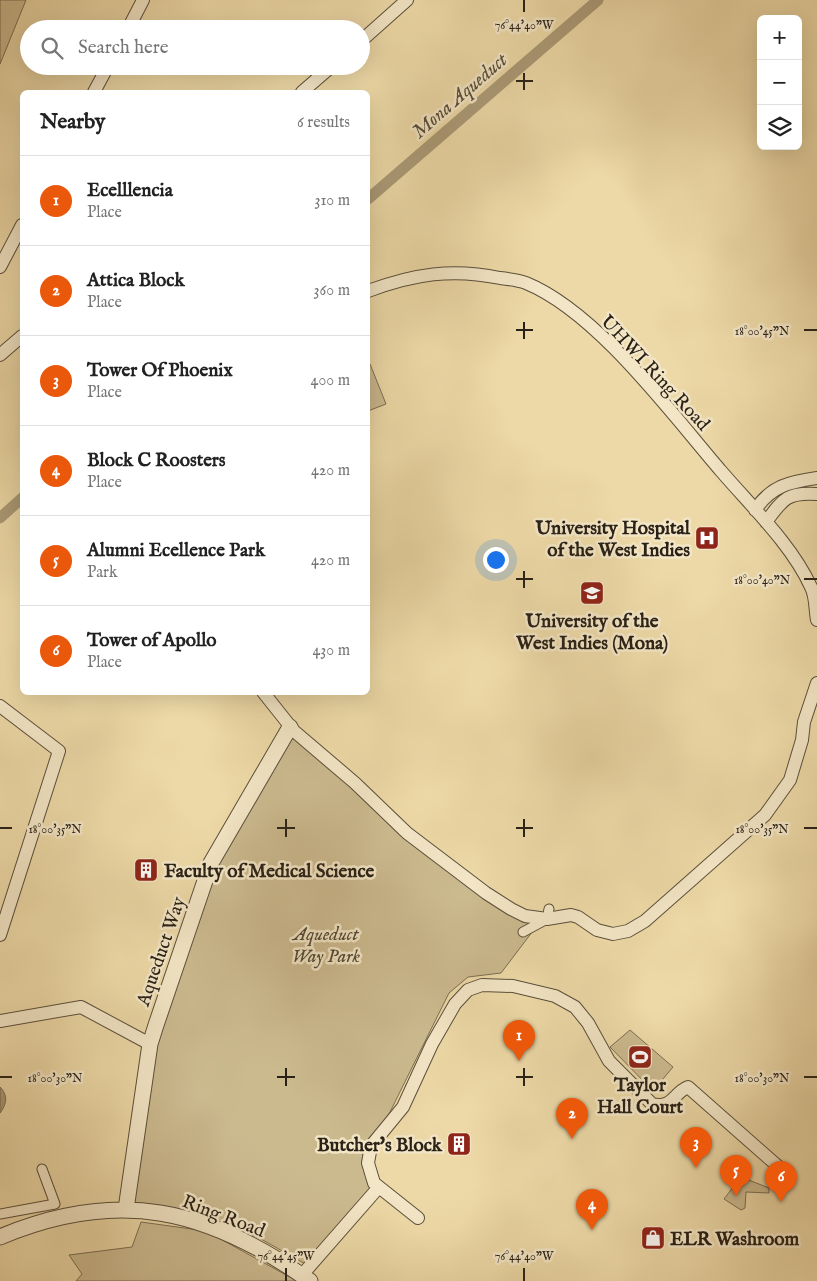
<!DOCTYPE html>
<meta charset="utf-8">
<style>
:root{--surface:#fff;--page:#f6f6f6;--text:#222;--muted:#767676;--line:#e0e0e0;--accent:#ea580c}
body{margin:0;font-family:"IM FELL English",serif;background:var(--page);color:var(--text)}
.controls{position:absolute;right:15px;top:15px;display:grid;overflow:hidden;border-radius:8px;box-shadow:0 5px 20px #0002}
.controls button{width:45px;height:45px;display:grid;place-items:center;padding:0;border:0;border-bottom:1px solid var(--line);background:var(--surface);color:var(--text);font:25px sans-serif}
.you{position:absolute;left:495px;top:559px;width:18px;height:18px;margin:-12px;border:4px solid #fff;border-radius:50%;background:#1a73e8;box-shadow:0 0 0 8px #1a73e833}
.badge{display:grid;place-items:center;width:32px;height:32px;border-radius:50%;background:var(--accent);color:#fff;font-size:16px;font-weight:700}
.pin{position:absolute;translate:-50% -41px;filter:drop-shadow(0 1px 2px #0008)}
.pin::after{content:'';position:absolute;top:26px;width:18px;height:15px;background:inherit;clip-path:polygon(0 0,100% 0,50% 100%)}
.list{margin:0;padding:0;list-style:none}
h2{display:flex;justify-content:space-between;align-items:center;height:65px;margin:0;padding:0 20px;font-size:21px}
h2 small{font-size:16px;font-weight:400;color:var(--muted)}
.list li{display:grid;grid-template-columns:32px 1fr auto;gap:15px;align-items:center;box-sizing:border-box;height:90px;padding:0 20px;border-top:1px solid var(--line)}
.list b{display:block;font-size:19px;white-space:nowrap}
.list p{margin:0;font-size:16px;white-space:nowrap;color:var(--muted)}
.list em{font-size:16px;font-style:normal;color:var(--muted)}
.icon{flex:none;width:28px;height:28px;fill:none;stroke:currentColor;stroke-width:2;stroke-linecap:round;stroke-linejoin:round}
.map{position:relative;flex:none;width:817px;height:1281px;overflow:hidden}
.search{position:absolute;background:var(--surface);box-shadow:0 5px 20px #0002;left:20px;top:20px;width:350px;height:55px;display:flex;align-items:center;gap:12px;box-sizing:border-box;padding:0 18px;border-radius:28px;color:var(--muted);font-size:19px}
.panel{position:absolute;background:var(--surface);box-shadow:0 5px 20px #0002;left:20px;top:90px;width:350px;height:605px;border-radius:8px}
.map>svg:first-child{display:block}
.green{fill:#ccba8f;stroke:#7a6e53}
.water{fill:#aa9a76;stroke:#766a50}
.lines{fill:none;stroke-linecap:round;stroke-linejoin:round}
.canal{stroke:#aa9a76;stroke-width:11}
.pedestrian-casing{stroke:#5a4f3b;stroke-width:11}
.minor-casing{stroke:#5a4f3b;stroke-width:14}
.tertiary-casing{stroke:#5a4f3b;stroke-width:17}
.pedestrian{stroke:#f3e6c6;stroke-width:9}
.minor{stroke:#f3e6c6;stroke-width:12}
.tertiary{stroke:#f3e6c6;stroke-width:15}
.ticks{fill:none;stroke:#292117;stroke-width:2}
.labels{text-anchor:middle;stroke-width:5;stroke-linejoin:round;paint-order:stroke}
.street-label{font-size:19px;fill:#292117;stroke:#f3e6c6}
.poi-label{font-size:19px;font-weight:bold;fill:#292117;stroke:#f3e6c6;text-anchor:end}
.park-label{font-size:19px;font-style:italic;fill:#524735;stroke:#f3e6c6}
.water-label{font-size:20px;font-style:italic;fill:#564b38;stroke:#f3e6c6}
.ticks-label{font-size:12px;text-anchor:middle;fill:#292117;stroke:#f3e6c6;stroke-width:5;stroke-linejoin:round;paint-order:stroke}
</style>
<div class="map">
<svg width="817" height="1281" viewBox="0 0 817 1281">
<rect width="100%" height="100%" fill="#edd9a7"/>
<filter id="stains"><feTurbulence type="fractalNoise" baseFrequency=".004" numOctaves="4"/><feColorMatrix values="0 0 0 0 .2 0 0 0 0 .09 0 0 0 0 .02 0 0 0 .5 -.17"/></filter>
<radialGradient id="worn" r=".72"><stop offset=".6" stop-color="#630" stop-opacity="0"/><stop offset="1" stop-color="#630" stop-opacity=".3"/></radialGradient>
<path class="green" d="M0,0H26L0,64Z
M370,364L386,404L368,411V365Z
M292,733L389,822L539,923L501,973L468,977L449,993L389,1114L362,1151L374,1188L307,1265L261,1239L193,1211L132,1204L157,1033L214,864Z
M630,1030L673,1067L653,1091L610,1047Z
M741,1177L769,1188V1193L746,1192L745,1208L741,1210L724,1199Z
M141,1222L206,1231L297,1281H76L82,1274L69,1255L132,1247Z"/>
<path class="water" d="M0,1087C8,1095 7,1104 0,1113Z"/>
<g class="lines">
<path class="canal" d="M368,199L598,0
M0,518L22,498"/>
<defs>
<path id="pedestrian" d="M523,932L547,919L549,909
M0,1214L55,1204L42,1169"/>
<path id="minor" d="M128,29L143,0
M361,41L407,0
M94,92L108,66
M302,92L332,66
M0,267L22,225
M368,291C414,274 452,268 500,278C509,279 518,280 526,283C597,312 671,413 721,471C751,506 792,545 811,587C816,596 815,610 817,620
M0,355L22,336
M755,510C771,486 789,482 817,478
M766,522C783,499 787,492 817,494
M263,692L294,731L355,783L407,833L486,893L511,909L525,916L547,919L571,915L578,917L597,930L613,934L628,931L645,921L765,815L790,780L802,740L804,722L817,683
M0,706L59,751L0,935
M0,1021L81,1007L150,1044
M418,1218L374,1183L368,1163L371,1146L403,1107L432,1044L455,1004L468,990L482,985L513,986L555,996L575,1007L588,1023L609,1061L652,1104C673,1109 673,1093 688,1087L781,1169
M302,1275L379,1187"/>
<path id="tertiary" d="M126,1209L150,1044L156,1025L211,863L290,727
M0,1237C119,1187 208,1209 310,1281"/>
</defs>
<use href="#pedestrian" class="pedestrian-casing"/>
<use href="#minor" class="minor-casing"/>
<use href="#tertiary" class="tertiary-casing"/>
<use href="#pedestrian" class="pedestrian"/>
<use href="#minor" class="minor"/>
<use href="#tertiary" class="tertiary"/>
</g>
<path class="ticks" d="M524,0V12M524,73V90M516,81H533M524,322V339M516,330H533M804,330H817M524,571V588M516,579H533M804,579H817M286,819V837M524,819V837M0,828H12M277,828H295M516,828H533M804,828H817M286,1068V1086M524,1068V1086M0,1077H12M277,1077H295M516,1077H533M804,1077H817M286,1268V1281M524,1268V1281"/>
<defs>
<symbol id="hospital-square" viewBox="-11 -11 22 22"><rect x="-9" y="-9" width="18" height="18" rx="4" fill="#8f2418" stroke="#f3e6c6"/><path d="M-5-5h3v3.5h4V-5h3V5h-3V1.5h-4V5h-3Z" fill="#fff"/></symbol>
<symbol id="university-square" viewBox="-11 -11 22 22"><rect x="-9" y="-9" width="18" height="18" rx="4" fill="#8f2418" stroke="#f3e6c6"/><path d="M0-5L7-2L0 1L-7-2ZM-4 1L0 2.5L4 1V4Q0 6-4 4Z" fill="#fff"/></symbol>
<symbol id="building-square" viewBox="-11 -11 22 22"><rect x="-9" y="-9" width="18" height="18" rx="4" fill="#8f2418" stroke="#f3e6c6"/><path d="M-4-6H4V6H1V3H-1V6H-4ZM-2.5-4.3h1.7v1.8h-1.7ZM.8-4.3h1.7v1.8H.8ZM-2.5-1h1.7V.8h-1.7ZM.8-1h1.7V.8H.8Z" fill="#fff"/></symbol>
<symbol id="stadium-square" viewBox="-11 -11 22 22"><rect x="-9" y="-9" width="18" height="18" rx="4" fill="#8f2418" stroke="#f3e6c6"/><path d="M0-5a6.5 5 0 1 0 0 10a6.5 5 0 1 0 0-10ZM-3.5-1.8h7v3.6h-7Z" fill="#fff"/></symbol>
<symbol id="shop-square" viewBox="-11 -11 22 22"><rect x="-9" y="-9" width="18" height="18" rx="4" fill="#8f2418" stroke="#f3e6c6"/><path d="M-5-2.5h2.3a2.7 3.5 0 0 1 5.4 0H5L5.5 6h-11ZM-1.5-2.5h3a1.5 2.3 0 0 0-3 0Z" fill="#fff"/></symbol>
</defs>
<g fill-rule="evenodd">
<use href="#hospital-square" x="693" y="524" width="28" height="28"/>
<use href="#university-square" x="578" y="579" width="28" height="28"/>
<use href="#building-square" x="132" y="856" width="28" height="28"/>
<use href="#stadium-square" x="626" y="1043" width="28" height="28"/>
<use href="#building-square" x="445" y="1130" width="28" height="28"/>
<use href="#shop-square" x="639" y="1224" width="28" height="28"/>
</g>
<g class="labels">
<g class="street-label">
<text transform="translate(656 372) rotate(47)" y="7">UHWI Ring Road</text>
<text transform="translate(160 951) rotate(-71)" y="7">Aqueduct Way</text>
<text transform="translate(224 1215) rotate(21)" y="7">Ring Road</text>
</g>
<g class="poi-label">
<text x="690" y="534">University Hospital<tspan x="690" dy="22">of the West Indies</tspan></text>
<text x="592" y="627" text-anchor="middle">University of the<tspan x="592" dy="22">West Indies (Mona)</tspan></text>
<text x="164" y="877" text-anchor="start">Faculty of Medical Science</text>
<text x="640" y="1091" text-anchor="middle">Taylor<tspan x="640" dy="22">Hall Court</tspan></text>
<text x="442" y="1151">Butcher's Block</text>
<text x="670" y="1245" text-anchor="start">ELR Washroom</text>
</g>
<g class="park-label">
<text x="326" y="940">Aqueduct<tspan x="326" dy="22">Way Park</tspan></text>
</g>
<g class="water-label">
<text transform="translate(459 95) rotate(-41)" y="7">Mona Aqueduct</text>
</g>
</g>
<g class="ticks-label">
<text x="524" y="29">76°44'40"W</text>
<text x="762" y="335">18°00'45"N</text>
<text x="762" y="584">18°00'40"N</text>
<text x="55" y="833">18°00'35"N</text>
<text x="762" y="833">18°00'35"N</text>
<text x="55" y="1082">18°00'30"N</text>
<text x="762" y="1082">18°00'30"N</text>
<text x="286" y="1260">76°44'45"W</text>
<text x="524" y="1260">76°44'40"W</text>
</g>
<rect width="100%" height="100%" filter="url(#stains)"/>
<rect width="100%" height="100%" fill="url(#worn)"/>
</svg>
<div class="controls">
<button>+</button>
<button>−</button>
<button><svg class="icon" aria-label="layers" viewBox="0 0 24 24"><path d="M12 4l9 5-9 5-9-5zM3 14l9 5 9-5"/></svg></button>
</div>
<div class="you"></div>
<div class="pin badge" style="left:519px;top:1061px">1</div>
<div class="pin badge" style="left:572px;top:1139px">2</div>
<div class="pin badge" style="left:696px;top:1168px">3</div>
<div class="pin badge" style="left:592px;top:1230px">4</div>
<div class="pin badge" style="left:736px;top:1196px">5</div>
<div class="pin badge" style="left:781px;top:1202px">6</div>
<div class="search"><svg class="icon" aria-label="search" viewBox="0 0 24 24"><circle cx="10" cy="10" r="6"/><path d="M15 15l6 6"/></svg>Search here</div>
<section class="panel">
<h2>Nearby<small>6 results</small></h2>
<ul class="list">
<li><span class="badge">1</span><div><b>Ecelllencia</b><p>Place</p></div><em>310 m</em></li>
<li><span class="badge">2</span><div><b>Attica Block</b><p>Place</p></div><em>360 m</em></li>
<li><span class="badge">3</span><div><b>Tower Of Phoenix</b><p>Place</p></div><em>400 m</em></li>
<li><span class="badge">4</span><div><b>Block C Roosters</b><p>Place</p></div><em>420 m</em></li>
<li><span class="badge">5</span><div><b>Alumni Ecellence Park</b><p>Park</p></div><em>420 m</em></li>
<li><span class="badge">6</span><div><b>Tower of Apollo</b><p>Place</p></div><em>430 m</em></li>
</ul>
</section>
</div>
